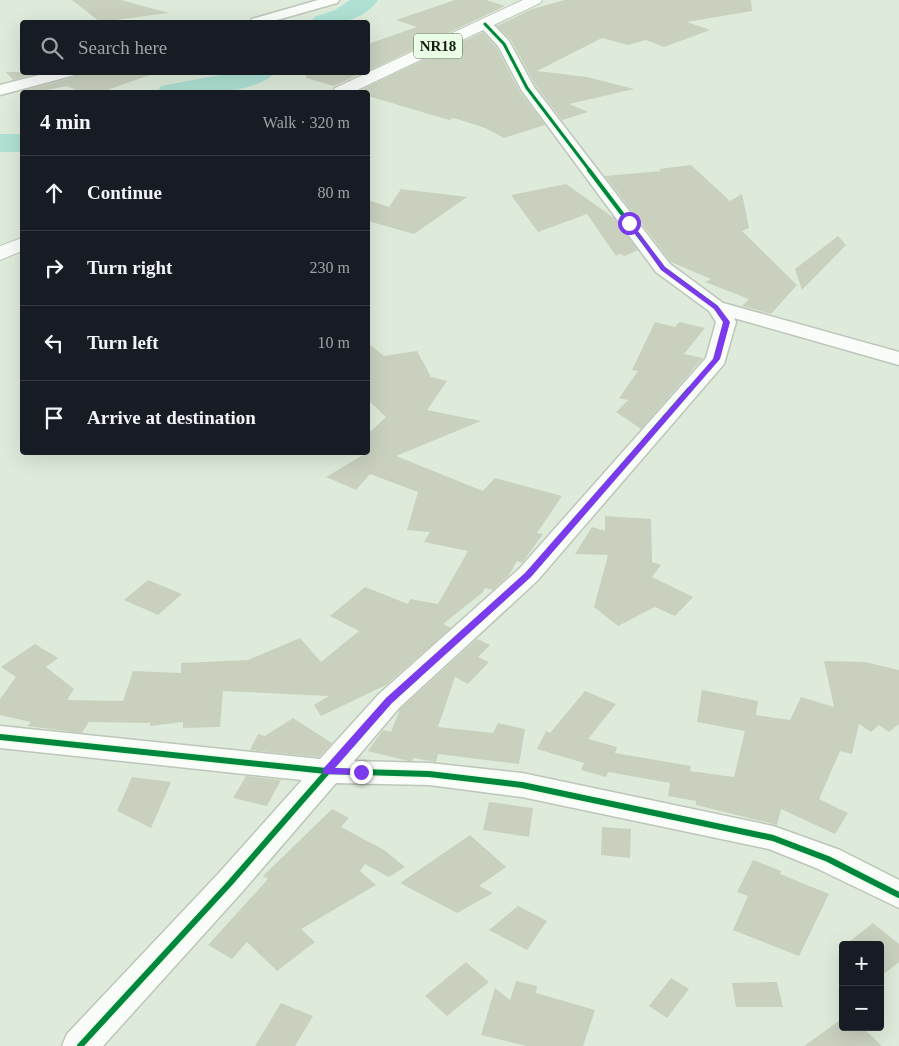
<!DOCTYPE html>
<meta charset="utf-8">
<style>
:root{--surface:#171b24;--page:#20242c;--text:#f1f3f6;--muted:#9ea1a6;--line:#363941}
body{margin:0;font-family:"Times New Roman",serif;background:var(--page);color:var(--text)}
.controls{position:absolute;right:15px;bottom:15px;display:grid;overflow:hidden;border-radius:5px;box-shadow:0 5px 20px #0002}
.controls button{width:45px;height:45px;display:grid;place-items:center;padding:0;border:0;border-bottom:1px solid var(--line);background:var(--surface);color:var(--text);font:25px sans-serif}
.stop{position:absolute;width:15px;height:15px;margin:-11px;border:4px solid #7c3aed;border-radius:50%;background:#fff}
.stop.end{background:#7c3aed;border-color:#fff;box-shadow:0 1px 5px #0008}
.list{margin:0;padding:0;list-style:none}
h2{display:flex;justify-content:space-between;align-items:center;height:65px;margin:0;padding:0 20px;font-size:21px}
h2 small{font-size:16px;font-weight:400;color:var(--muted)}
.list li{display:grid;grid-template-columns:32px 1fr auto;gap:15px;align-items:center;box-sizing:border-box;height:75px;padding:0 20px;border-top:1px solid var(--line)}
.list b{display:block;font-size:19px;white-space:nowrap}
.list em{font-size:16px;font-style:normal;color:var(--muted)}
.icon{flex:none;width:28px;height:28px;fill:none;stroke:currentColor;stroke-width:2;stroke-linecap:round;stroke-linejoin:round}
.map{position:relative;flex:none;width:899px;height:1046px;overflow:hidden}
.search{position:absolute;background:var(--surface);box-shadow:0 5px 20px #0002;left:20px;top:20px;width:350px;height:55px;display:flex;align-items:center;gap:12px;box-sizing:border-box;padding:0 18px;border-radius:5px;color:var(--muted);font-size:19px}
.panel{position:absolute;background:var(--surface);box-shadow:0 5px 20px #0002;left:20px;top:90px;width:350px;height:365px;border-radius:5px}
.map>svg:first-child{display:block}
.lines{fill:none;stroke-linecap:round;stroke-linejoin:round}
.river{fill:#aee1d4;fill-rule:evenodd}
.building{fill:#c9d0be}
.minor-casing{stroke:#bcc6b9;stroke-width:3}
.major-casing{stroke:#bcc6b9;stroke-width:2}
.minor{fill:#fafcf9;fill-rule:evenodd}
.major{fill:#fafcf9;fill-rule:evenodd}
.cycleway-far3-casing{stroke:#eafee5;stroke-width:5}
.cycleway-far2-casing{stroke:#eafee5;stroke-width:6}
.cycleway-far1-casing{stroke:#eafee5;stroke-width:8}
.cycleway-casing{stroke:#eafee5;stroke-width:9}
.cycleway-far3{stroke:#00873e;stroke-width:3}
.cycleway-far2{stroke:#00873e;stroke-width:4}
.cycleway-far1{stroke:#00873e;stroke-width:5}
.cycleway{stroke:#00873e;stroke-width:6}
.route{fill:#7c3aed}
.labels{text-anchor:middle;stroke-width:4.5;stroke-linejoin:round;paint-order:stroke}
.shield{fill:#eafee5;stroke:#546051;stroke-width:1}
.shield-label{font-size:15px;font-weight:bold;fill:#141c11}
</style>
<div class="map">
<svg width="899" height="1046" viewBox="0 0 899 1046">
<rect width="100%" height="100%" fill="#deebda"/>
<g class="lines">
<path class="river" d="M350,0H378C363,22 335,25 311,22L314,17L335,10Z
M237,72H275C259,95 183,95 157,92L161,86L171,84Z
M0,134H22V152H0Z"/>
</g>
<path class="building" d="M72,0H121L169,13L100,22Z
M455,0H486L505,6L368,71V44L417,27L396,20Z
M565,0H751L752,11L687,22L710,30L664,47L646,40L628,45L602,38L537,71L587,77L634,89L569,104L588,112L562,120L536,86L511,40L497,26L532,9Z
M483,32L496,47L520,92L545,125L504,138L485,128L454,118L449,120L368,96V92H356Z
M6,72H41L13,80Z
M79,72H149L150,75L101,92H83L66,86L38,92L22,91L75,77Z
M306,72H364L334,86L306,78Z
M691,165L730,201L742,194L749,228L742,231L797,285L771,314L742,306L749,299L705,282L711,279L671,262L605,176L661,171L659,169Z
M566,184L614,218L638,250L625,256L620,254L616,256L587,214L538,232L511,195Z
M401,189L467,197L414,234L368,221V200L389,207Z
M838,236L846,245L802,290L795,269Z
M655,322L675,327L679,322L705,328L684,354L703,358L641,429L616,412L628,400L619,398L638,371L632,370Z
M368,343L384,356L417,351L431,377L447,381L427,410L481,421L396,456L483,491L495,478L562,496L537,533L543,534L522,563L517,561L509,575L493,590L485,588L482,593L443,624L451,628L386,685L321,716L314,705L329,696L223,691L220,727L183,728V722L150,726V723L89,722L82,733L27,726L31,722L0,715V699L16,677L1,667L35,644L58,658L46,667L74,689L67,700L123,701L133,671L181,673V663L248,660L300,638L321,662L359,631L330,616L365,587L408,604L410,599L438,604L468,551L424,542L430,532L407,530L418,492L370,474L356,490L326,477L368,452V434L386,417L368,400Z
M605,516L651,519L652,562L661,565L652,577L693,597L675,616L655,607L618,626L594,607L608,555L575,554L592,527L605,531Z
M148,580L182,594L158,615L124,600Z
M477,639L490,645L478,657L489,662L468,684L455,677L438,727L493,733L498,723L525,729L519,764L438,754L436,762L414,758L412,761H408L368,751L383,730L391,732L400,709Z
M824,661L865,662L899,670V724L889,732L879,725L871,732L859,724L852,754L840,751L819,799L848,813L835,834L781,809L777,825L696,805V801L668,796L670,783L608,772L606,777L581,770L584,763L537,749L546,731L550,733L585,691L616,704L588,739L617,747L615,753L691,766L690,771L734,777L745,731L697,722L702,690L758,701L756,715L790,720L801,697L834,707Z
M293,718L332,743L319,757L250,750L258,734L265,736Z
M246,776L281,780L267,806L233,798Z
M132,777L171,782L151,828L117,811Z
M489,802L533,808L529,837L483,830Z
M332,809L349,818L341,827L384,850L405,867L389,877L365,864L360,871L376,885L301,929L315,942L277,971L247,942L232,959L208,945L268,879L263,876Z
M602,827L631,829L630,858L601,855Z
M470,835L506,867L479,886L493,893L457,913L400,883Z
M753,860L781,871L780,874L829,894L799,956L733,930L748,896L737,892Z
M518,906L547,921L527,950L489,930Z
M873,923L899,944V962L880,977V945H845Z
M466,962L489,982L447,1016L425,996Z
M671,978L689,989L667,1018L649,1006Z
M516,981L537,986L536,993L595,1010L583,1046H526L481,1035L495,988L510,1000Z
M777,982L783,1007H736L732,983Z
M281,1003L313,1016L295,1046H255Z
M843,1018V1027H862L882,1046H804Z"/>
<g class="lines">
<defs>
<path id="minor" d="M318,0H339L337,3L270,22H250L252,19Z
M485,20L490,21L509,41L534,87L670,264L723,303L899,352V365L734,318L736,322L724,364L537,581L399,708L354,761L429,763L522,773L773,826L840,850L899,880V908L816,868L769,849L522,797L429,785L336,783L242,892L103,1046H62L67,1034L218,874L302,780L0,748V726L320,759L379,694L519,569L706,358L716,322L709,311L656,272L522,91L498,46L478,24Z
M51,72H77L75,75L0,95V85Z"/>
<path id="major" d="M523,0H542L540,3L353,92H333L335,88Z
M22,238V251L0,260V246Z"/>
</defs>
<use href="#minor" class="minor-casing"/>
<use href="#major" class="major-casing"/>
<use href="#minor" class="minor"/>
<use href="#major" class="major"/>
<defs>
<path id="cycleway-far3" d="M485,24L504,44L527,88L590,171"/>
<path id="cycleway-far2" d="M589,170L663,268L716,307L726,322L716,359L688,392"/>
<path id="cycleway-far1" d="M415,677L528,575L689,390"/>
<path id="cycleway" d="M0,737L326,771L429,774L522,785L773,838L828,859L899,895
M80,1046L230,883L389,701L417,676"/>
</defs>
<use href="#cycleway-far3" class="cycleway-far3-casing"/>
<use href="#cycleway-far2" class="cycleway-far2-casing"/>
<use href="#cycleway-far1" class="cycleway-far1-casing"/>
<use href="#cycleway" class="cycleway-casing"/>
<use href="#cycleway-far3" class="cycleway-far3"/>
<use href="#cycleway-far2" class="cycleway-far2"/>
<use href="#cycleway-far1" class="cycleway-far1"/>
<use href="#cycleway" class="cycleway"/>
</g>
<path class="route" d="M627,222H631L665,267L718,306L730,322L720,359L531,577L392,703L335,768L361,769L366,772L364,775L323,774V769L386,698L525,573L713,359L723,322L714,309L661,270Z"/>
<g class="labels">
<rect class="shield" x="414" y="33.5" width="48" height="25" rx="4"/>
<g class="shield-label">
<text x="438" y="51">NR18</text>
</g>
</g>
</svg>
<div class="controls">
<button>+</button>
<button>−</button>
</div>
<div class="stop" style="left:629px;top:223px"></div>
<div class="stop end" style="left:361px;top:772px"></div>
<div class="search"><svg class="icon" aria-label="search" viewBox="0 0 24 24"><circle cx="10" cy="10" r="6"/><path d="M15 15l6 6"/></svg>Search here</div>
<section class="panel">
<h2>4 min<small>Walk · 320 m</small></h2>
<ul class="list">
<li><svg class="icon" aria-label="ahead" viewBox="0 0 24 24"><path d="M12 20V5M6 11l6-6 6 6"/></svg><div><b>Continue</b></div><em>80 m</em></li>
<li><svg class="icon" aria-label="right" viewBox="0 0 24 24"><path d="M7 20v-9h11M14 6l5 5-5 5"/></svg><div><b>Turn right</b></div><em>230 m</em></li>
<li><svg class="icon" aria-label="left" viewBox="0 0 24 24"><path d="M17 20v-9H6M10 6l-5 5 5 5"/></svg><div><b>Turn left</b></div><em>10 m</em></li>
<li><svg class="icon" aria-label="arrive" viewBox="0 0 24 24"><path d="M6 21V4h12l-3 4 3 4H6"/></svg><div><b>Arrive at destination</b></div></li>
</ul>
</section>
</div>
